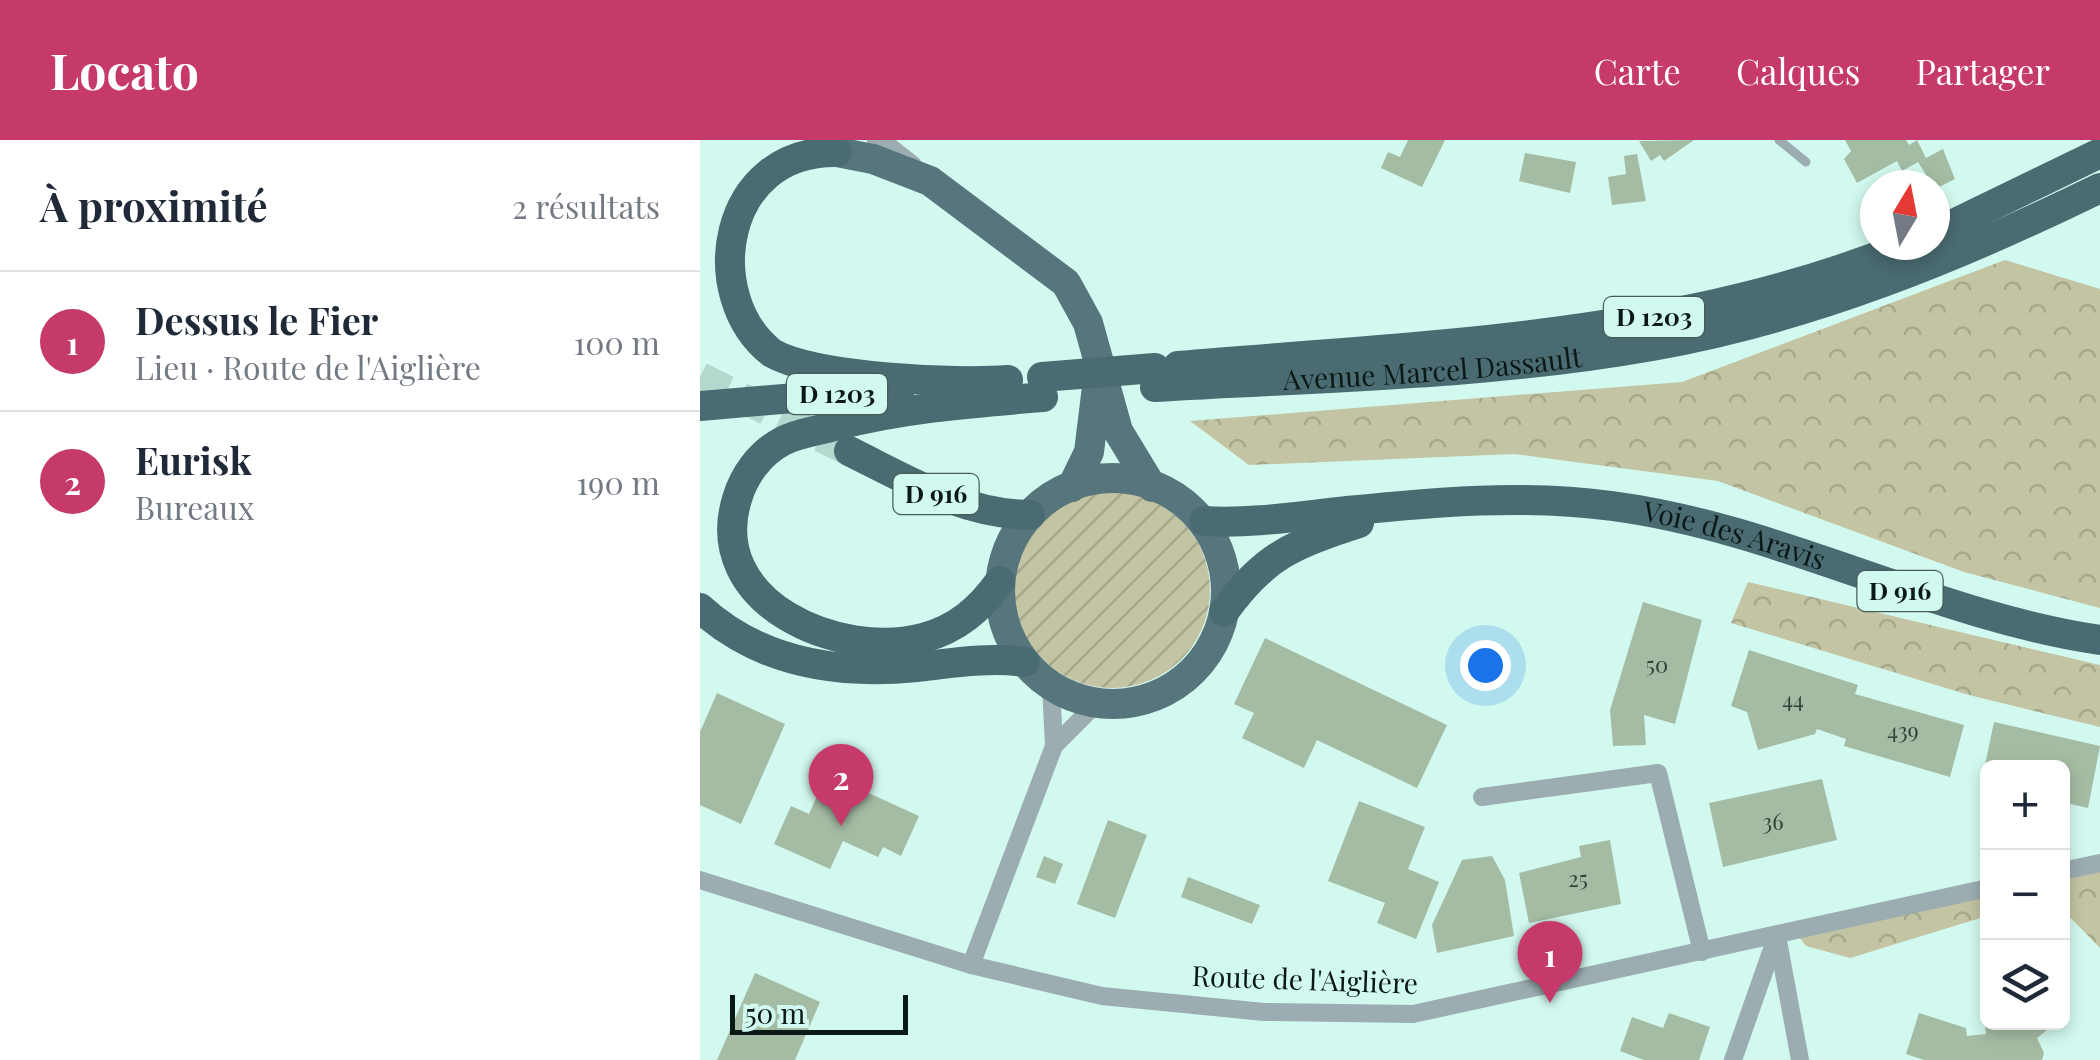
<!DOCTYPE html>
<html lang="fr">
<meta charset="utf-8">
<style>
:root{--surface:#fff;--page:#f2f2f3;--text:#1f2937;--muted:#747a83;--line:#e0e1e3;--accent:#c63a6b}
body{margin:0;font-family:"Playfair Display",serif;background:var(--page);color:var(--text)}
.controls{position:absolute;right:30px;bottom:30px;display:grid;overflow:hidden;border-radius:15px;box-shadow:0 5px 15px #0003}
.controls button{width:90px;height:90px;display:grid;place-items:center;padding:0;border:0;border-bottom:2px solid var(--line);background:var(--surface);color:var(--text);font:50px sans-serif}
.compass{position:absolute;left:1160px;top:30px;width:90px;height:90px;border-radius:50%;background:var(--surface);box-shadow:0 5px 15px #0003;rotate:10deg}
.scale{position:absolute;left:30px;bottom:25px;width:178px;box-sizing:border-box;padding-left:10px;border:5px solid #0b1916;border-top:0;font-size:28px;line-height:35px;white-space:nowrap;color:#0b1916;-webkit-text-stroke:8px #d2f9ef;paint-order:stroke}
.you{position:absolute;left:785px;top:525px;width:35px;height:35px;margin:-25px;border:8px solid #fff;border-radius:50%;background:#1a73e8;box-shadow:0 0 0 15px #1a73e833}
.badge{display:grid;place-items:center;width:65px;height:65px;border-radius:50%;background:var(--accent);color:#fff;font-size:32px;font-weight:700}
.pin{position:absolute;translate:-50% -82px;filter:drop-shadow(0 2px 5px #0008)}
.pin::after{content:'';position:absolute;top:52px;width:35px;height:30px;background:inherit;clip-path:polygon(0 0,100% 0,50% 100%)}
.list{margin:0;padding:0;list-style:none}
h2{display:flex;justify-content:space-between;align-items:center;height:130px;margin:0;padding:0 40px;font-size:42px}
h2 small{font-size:32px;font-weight:400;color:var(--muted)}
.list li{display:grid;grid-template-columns:65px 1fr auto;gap:30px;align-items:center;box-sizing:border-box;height:140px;padding:0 40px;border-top:2px solid var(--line)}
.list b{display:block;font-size:38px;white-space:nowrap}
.list p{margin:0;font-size:32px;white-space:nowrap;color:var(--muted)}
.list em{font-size:32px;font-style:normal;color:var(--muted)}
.icon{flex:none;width:55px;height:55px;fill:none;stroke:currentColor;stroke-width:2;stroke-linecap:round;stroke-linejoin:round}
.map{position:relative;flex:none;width:1400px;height:920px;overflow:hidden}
header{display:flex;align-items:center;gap:60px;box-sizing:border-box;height:140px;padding:0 50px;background:var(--accent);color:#fff}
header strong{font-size:48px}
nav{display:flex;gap:55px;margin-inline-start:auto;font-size:35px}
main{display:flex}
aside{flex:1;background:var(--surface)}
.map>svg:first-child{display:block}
.forest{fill:url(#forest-crowns)}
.garden{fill:url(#garden-furrows)}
.building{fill:#a5bca4}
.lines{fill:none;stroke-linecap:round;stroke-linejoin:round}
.trunk-tunnel{stroke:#b4d7ce;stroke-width:30;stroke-dasharray:30 15;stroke-linecap:butt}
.service{stroke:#9cadb1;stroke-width:9}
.minor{stroke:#9cadb1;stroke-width:18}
.tertiary{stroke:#9cadb1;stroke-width:22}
.primary{stroke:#57757c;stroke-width:30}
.trunk{stroke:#4a6b72;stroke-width:30}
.trunk-bridge{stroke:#4a6b72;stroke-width:30}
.labels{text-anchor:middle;stroke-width:9;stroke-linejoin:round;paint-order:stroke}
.number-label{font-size:22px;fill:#32423a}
.shield{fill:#d2f9ef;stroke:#475c57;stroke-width:2.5}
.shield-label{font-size:25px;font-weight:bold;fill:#0b1916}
.street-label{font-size:28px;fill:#0b1916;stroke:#d2f9ef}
</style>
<header>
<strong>Locato</strong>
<nav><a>Carte</a><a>Calques</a><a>Partager</a></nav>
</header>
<main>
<aside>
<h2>À proximité<small>2 résultats</small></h2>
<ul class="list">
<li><span class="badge">1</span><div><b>Dessus le Fier</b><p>Lieu · Route de l'Aiglière</p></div><em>100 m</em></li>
<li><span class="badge">2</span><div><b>Eurisk</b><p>Bureaux</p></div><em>190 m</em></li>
</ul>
</aside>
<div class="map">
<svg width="1400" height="920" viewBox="0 0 1400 920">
<defs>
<pattern id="forest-crowns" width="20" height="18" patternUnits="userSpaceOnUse" patternTransform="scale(2.5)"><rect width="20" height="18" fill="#c3c4a3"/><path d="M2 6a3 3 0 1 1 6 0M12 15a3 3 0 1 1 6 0" fill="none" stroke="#a6a88c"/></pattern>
<pattern id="garden-furrows" width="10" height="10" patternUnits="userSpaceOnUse" patternTransform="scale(2.5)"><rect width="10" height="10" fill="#c3c4a3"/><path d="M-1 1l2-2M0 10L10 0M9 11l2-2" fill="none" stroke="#a6a88c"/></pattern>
</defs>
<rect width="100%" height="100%" fill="#d2f9ef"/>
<path class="forest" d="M1305,120L1400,149V468L1264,432L1018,341L814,314L549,325L490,281L982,242Z
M1048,442L1400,525V587L1269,555L1031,483Z
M1400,730V808L1363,770L1362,738Z
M1287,755V776L1150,818L1106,806L1099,797Z"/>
<path class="garden" d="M314 450a98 98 0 1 1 196 0a98 98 0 1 1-196 0Z"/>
<path class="building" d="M708,0H745L722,47L681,28L688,12L700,17Z
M994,0L964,21L960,15L951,21L939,1Z
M1145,0H1206L1209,5L1217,0L1226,18L1243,9L1255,39L1235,49L1218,22L1202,31L1197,21L1157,43L1144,19L1151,11Z
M825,13L876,22L870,53L819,41Z
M937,14L946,61L912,65L908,37L926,34L924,16Z
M943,462L1002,480L975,584L944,575L946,605L913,606L910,570Z
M565,498L747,585L717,648L617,600L604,628L542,598L554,573L534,564Z
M1049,510L1158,545L1155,554L1264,585L1250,637L1144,606L1146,599L1117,589L1115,594L1058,610L1047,572L1031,566Z
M17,553L85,584L41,684L0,665V592Z
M1294,582L1400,606L1388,668L1362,662V628H1288V646L1281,644Z
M127,634L219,676L201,716L183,707L178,717L143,701L130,729L74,704L91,666L109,674Z
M1122,639L1137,700L1023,727L1009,663Z
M659,661L725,687L708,729L739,742L716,799L677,783L685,763L628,741Z
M408,680L447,695L415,778L377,764Z
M910,700L921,764L829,783L819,733L881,717L879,706Z
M344,716L363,724L355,744L336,737Z
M792,716L805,740L814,796L737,813L732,785L762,720Z
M488,737L560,765L552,784L481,757Z
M55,833L120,862L95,920H17Z
M969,873L1010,887L999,920H944L920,911L932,877L963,888Z
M1219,873L1266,888L1267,896L1286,894L1285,886L1290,882L1343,883L1347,890L1337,898L1344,913L1342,920H1224L1206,914Z"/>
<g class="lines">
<path class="trunk-tunnel" d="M0,237L149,311"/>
<path class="service" d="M1079,0L1106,22"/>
<path class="minor" d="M354,606L398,562
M782,657L958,633L1002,812
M1362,731L1400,723
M0,740L271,825L402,856L564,872L713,874L1288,748
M1078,801L1100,920
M271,825L354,606L351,546
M1033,920L1077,795"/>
<path class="tertiary" d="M178,0L211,26"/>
<path class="primary" d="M137,12L173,19L230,41L366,143L388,183L418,291L452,347
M300 451a113 113 0 1 1 226 0a113 113 0 1 1-226 0Z
M372,347L389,312L397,247"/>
<g class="trunk">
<path d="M137,12C20,10 0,157 72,213C116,238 257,244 308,240"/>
<path d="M1235,93L1400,13"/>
<path d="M478,226C723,205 976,199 1207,105"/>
<path id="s1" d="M455,247C621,237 789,235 952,206C1110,178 1257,118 1400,48"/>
<path d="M0,266L200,249"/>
<path d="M149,311C208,340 262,374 330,375"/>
<path id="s2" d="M504,381C552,384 599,376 647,371C735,362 824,354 912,366C1080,388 1232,475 1400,500"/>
<path d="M300,441C280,469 257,489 223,498C139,520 5,463 37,359C44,335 60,313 83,301C98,293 117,291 134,286C203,268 271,263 343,257"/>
<path d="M0,468C60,523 138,535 217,527C253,523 289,517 325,522"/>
<path d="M524,472C564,415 595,404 659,383"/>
</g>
<path class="trunk-bridge" d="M342,237L455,228"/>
</g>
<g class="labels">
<g class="number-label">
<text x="957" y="533">50</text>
<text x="1093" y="568">44</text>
<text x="1203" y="599">439</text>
<text x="1073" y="690">36</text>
<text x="878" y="747">25</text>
</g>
<g class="shield">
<rect x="904" y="157" width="100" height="40" rx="8"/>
<rect x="87" y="234" width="100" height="40" rx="8"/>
<rect x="193.5" y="334" width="85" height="40" rx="8"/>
<rect x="1157.5" y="431" width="85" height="40" rx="8"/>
</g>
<g class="shield-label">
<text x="954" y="186">D 1203</text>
<text x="137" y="263">D 1203</text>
<text x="236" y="363">D 916</text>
<text x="1200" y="460">D 916</text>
</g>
<g class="street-label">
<text dy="10" stroke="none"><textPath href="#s1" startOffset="278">Avenue Marcel Dassault</textPath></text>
<text dy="10" stroke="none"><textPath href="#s2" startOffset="535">Voie des Aravis</textPath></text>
<text transform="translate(605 840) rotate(2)" y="10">Route de l'Aiglière</text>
</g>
</g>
</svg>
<div class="controls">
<button>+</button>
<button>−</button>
<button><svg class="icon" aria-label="layers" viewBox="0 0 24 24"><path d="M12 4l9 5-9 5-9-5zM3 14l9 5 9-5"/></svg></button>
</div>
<svg class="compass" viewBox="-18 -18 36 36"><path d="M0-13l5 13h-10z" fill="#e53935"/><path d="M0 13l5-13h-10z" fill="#747a83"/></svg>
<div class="scale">50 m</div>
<div class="you"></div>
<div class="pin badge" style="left:850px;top:863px">1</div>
<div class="pin badge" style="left:141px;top:686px">2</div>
</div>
</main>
